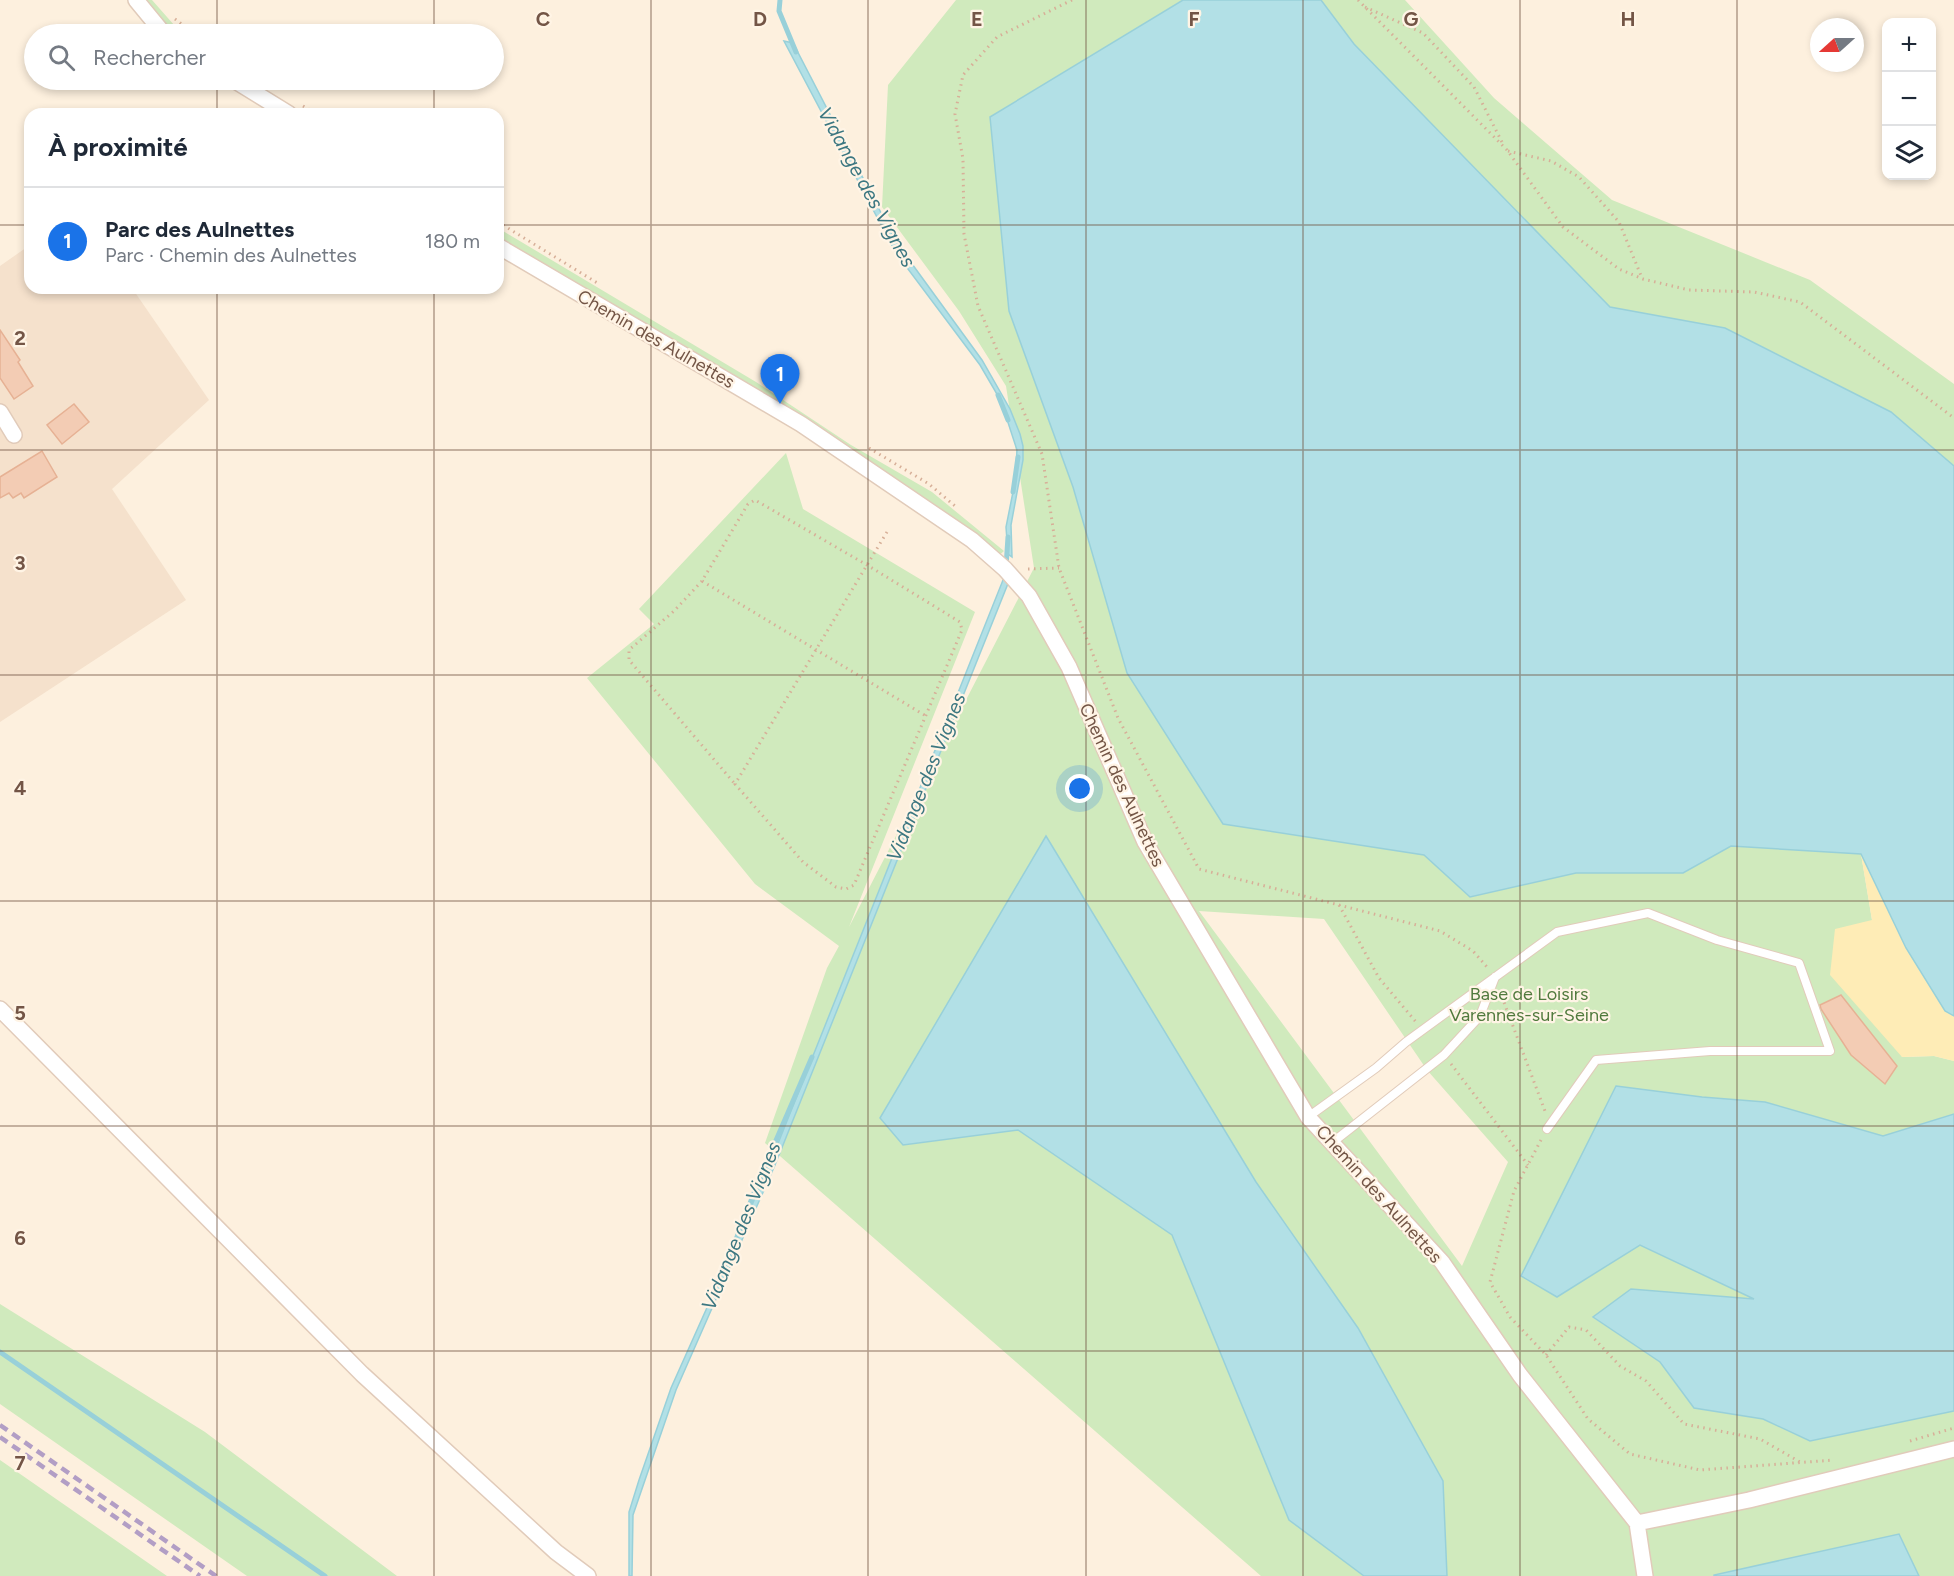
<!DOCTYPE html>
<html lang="fr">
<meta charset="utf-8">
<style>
:root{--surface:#fff;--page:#f6f6f7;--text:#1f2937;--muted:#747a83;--line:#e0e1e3;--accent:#1a73e8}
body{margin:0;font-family:Figtree,sans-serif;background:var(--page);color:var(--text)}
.controls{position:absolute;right:18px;top:18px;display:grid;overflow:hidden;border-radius:12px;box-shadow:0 3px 9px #0003}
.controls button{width:54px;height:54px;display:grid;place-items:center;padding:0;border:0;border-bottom:2px solid var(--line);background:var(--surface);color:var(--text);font:30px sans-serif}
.compass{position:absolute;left:1810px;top:18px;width:54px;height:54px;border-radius:50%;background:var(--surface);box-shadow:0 3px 9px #0003;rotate:249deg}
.you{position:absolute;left:1080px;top:789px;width:21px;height:21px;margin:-15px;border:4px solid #fff;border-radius:50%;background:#1a73e8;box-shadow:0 0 0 9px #1a73e833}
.badge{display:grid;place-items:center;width:39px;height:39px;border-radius:50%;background:var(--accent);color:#fff;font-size:20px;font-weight:700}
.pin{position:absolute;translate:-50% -50px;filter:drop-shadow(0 2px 3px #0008)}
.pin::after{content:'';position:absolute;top:32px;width:21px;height:18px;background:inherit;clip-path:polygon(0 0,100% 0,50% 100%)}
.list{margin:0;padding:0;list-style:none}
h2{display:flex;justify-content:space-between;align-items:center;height:78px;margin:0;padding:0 24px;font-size:26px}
h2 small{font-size:20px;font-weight:400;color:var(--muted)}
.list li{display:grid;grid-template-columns:39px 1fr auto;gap:18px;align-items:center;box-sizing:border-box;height:108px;padding:0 24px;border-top:2px solid var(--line)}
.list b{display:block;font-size:22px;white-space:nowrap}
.list p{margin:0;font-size:20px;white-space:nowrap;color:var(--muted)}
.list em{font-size:20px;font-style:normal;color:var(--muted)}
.icon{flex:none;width:33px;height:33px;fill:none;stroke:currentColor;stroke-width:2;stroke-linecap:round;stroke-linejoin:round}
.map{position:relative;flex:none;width:1954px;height:1576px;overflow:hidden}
.search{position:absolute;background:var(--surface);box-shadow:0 3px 9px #0003;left:24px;top:24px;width:480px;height:66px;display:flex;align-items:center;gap:15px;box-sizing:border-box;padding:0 21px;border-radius:33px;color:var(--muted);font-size:22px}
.panel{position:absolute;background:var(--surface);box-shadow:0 3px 9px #0003;left:24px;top:108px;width:480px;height:186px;border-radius:18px}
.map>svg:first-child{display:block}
.residential{fill:#f5e1cc}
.green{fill:#d0eabd;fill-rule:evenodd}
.sand{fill:#feecb6}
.water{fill:#b2e0e6;stroke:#98d0d9;stroke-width:1.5}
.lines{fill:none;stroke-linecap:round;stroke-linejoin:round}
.stream{stroke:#98d0d9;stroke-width:5}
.building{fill:#f3ccb4;stroke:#e6b194;stroke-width:1.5}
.lane-casing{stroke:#e1cbba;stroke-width:10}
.street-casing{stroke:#e1cbba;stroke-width:18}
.path{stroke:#d7af98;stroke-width:3;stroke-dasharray:1.5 4.5;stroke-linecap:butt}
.lane{stroke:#fff;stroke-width:8}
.street{stroke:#fff;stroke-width:15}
.rail{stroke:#b29ec5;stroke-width:4.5;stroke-dasharray:9 6;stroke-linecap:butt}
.grid{fill:none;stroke:#735546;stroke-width:1.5;stroke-opacity:0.55}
.labels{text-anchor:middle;stroke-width:4.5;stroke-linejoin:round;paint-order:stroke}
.street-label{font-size:18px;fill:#735546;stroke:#fff4e5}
.park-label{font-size:18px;fill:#517a3d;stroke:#fff4e5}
.water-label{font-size:20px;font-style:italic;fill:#3c7781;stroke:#fff4e5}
.grid-label{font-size:20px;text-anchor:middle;font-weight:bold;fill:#735546;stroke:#fff4e5;stroke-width:4.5;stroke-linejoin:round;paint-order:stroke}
</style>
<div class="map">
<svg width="1954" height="1576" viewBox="0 0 1954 1576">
<rect width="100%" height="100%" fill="#fdf0de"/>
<path class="residential" d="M30,245V288H132L209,400L112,489L186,600L0,722V266Z"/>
<path class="green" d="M140,0H152L182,34H168Z
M956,0H1183L990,117L1009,311L1073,487L1223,824L1424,855L1470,897L1576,873H1683L1731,845L1861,854L1872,920L1902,1057L1934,1056L1954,1061V1114L1883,1136L1765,1102L1702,1097L1557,1297L1640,1245L1756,1300L1631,1289L1594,1318L1660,1362L1694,1408L1763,1419L1810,1441L1954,1411V1576H1919L1899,1534L1714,1576H1447L1443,1481L1358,1328L1256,1182L1046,836L903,1145L1018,1130L1172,1235L1289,1520L1364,1576H1261L765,1143L827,968L839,946L755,884L587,678L654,624L639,609L786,453L803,509L975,612L849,927L1034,568L1006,386L959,311L882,207L888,85ZM1199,911L1324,919L1427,1070L1508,1162L1462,1266Z
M1321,0H1405L1494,98L1612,200L1810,280L1954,384V466L1891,412L1725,328L1610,307L1354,44Z
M498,228L756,382L851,445L932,492L1004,551L996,558L950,522L498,242Z
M0,1304L205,1432L397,1576H247L0,1404Z
M0,1460L167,1576H0Z"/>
<path class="sand" d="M1861,854L1906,948L1945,1011L1954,1016V1061L1934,1056L1902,1057L1830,975L1835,929L1872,920Z"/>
<path class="water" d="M1183,0H1321L1354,44L1610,307L1725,328L1891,412L1954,466V1016L1945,1011L1906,948L1861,854L1731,846L1683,873H1576L1470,897L1424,855L1223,824L1127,673L1073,487L1009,311L990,117Z
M784,41L793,43L891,232L907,257L982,360L1010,409L1020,434L1023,446V460L1011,525L1012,557L1008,554L1006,527L1015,482L1017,450L1001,401L980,365L896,253Z
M1005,575L1009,581L775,1165L676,1390L633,1515L632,1576H629V1512L639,1480L671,1388L744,1225L769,1163L773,1164V1162L771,1161Z
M1046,836L1256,1182L1358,1328L1443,1481L1447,1576H1364L1289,1520L1172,1235L1018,1130L903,1145L880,1118Z
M1616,1086L1702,1097L1765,1102L1883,1136L1954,1114V1411L1810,1441L1763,1419L1694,1408L1660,1362L1593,1317L1631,1289L1754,1299L1640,1245L1557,1297L1521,1276Z
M1899,1534L1919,1576H1714V1575Z"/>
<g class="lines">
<path class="stream" d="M780,0L779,11L796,52
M998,395L1008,420
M1013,492L1018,457
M1006,567L1008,537
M723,1273L761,1175L812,1057
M0,1352L325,1576"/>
</g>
<path class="building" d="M0,330L20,360L18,362L33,386L14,399L0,378Z
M74,404L89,422L62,444L47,425Z
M42,451L57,477L24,498L21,493L13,498L9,493L0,498V477Z
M1841,995L1897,1066L1885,1084L1851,1055L1821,1009L1820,1005Z"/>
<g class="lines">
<defs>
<path id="lane" d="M1308,1117L1376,1068L1406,1042L1557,932L1648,913L1717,940L1799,963L1830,1051H1710L1596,1060L1547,1129
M1333,1142L1444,1055L1480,1016L1495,977"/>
<path id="street" d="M136,0L164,34
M234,80L289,114
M498,246L801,424L972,540L1005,569L1029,596L1069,667L1145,842L1308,1117L1442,1262L1520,1375L1637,1523L1645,1576
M0,412L14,435
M0,1009L362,1374L556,1552L588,1576
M1637,1523L1749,1500L1954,1449"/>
</defs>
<use href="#lane" class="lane-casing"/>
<use href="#street" class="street-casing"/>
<path class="path" d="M1072,0L997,37L963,75L955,114L963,159L964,234L978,306L1042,454L1059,568L1118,718L1199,869L1440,931L1473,951L1487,967
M1358,0L1507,150L1563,227L1619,269L1643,279L1689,290L1754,292L1800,302L1954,418
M1365,7L1423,33L1474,87L1504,146
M175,19L195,34
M303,106L317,114
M1508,151L1551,161L1579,177L1619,222L1642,278
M498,222L599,284
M869,448L929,484L955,506
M887,532C836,616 786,700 735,784L803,862L836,887L846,889L854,885L962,630L960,622L867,565L755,500L748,504L702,581L926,716
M1028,569L1059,568
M702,581L674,611L629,650V660L735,784
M1339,905L1379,978L1416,1022
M1502,997L1545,1111
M1451,1064L1528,1165
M1541,1140L1514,1191L1490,1282L1510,1317L1546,1355L1588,1419L1630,1454L1700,1470L1834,1460
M1546,1355L1569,1327L1586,1330L1620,1366L1646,1381L1684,1424L1760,1439L1800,1462
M1910,1441L1954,1428"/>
<use href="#lane" class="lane"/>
<use href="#street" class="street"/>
<path class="rail" d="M0,1425L216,1576
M0,1437L200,1576"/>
</g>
<path class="grid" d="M217,0V34M434,0V34M651,0V1576M868,0V1576M1086,0V1576M1303,0V1576M1520,0V1576M1737,0V1576M217,80V114M434,80V114M0,225H30M498,225H1954M217,288V1576M434,288V1576M0,450H1954M0,675H1954M0,901H1954M0,1126H1954M0,1351H1954"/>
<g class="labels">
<g class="street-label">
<text transform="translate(656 339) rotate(30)" y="6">Chemin des Aulnettes</text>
<text transform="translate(1122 785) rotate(65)" y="6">Chemin des Aulnettes</text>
<text transform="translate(1379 1194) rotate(48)" y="6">Chemin des Aulnettes</text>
</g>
<g class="park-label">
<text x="1529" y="1000">Base de Loisirs<tspan x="1529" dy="21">Varennes-sur-Seine</tspan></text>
</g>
<g class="water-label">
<text transform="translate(867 187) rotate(61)" y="7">Vidange des Vignes</text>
<text transform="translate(926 777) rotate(-68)" y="7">Vidange des Vignes</text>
<text transform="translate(741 1226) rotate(-68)" y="7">Vidange des Vignes</text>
</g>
</g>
<g class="grid-label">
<text x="543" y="26">C</text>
<text x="760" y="26">D</text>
<text x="977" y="26">E</text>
<text x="1194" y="26">F</text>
<text x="1411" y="26">G</text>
<text x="1628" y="26">H</text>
<text x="20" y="345">2</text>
<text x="20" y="570">3</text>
<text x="20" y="795">4</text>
<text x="20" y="1020">5</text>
<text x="20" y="1245">6</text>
<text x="20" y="1470">7</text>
</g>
</svg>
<div class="controls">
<button>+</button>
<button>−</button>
<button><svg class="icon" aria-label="layers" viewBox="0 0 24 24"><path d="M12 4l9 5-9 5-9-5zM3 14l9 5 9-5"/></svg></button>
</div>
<svg class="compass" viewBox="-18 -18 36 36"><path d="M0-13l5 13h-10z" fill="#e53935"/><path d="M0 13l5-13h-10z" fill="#747a83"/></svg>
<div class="you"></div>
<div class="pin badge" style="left:780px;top:404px">1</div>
<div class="search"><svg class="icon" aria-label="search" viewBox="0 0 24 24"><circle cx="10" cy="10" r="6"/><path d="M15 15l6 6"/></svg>Rechercher</div>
<section class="panel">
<h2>À proximité<small></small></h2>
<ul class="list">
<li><span class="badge">1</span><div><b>Parc des Aulnettes</b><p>Parc · Chemin des Aulnettes</p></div><em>180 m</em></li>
</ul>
</section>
</div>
